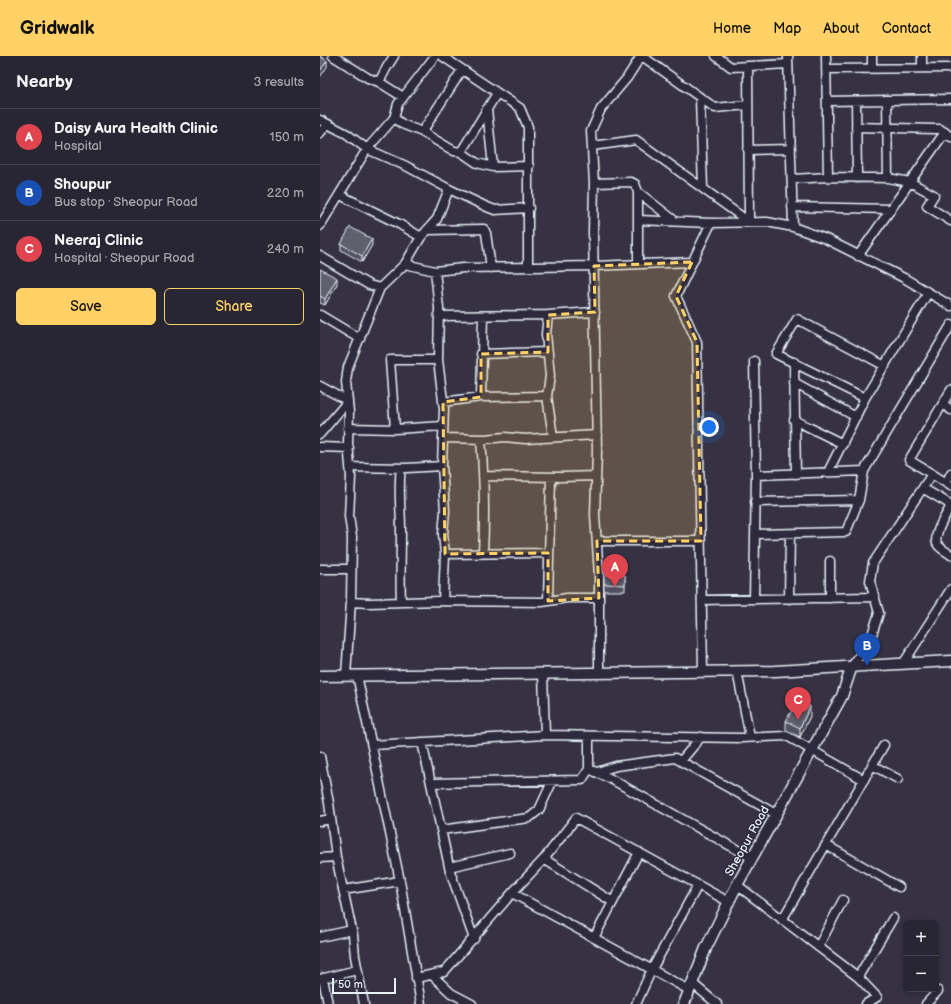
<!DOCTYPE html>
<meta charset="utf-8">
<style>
:root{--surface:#282633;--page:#34323f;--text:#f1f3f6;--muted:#a5a5ac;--line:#44434e;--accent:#ffd166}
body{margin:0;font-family:"Balsamiq Sans",sans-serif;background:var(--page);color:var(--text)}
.controls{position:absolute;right:12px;bottom:12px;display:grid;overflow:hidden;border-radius:6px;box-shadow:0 2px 6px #0003}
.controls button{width:36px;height:36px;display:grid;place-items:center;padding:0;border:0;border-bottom:1px solid var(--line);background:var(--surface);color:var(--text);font:20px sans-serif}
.scale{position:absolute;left:12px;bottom:10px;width:64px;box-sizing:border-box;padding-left:4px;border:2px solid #e8f1f8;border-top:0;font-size:11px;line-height:14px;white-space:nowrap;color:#e8f1f8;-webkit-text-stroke:3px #2f2a3d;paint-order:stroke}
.you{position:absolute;left:389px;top:371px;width:14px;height:14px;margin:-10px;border:3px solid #fff;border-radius:50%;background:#1a73e8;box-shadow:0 0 0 6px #1a73e833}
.badge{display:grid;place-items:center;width:26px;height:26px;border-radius:50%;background:var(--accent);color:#fff;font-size:13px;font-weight:700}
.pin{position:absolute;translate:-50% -33px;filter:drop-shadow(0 1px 2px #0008)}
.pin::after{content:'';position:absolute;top:21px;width:14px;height:12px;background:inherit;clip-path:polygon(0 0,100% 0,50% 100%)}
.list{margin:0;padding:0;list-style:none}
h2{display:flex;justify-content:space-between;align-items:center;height:52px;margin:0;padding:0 16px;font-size:17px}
h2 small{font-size:13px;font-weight:400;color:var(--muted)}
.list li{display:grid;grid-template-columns:26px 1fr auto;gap:12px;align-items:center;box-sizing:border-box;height:56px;padding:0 16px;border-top:1px solid var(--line)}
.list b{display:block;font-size:15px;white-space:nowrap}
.list p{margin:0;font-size:13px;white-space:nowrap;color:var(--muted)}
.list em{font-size:13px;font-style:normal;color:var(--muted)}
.actions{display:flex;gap:8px;padding:12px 16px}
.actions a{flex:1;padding:9px 0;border:1px solid var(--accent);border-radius:6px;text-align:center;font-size:14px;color:var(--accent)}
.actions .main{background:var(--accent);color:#111}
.map{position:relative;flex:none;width:631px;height:948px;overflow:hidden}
header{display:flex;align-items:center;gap:24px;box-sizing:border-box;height:56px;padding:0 20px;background:var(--accent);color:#111}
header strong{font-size:19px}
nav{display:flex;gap:22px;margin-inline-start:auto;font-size:14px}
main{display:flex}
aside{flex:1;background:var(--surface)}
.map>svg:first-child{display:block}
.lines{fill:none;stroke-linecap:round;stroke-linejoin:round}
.minor-casing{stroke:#e8f1f8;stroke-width:11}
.tertiary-casing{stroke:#e8f1f8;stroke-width:13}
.minor{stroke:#2f2a3d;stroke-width:8}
.tertiary{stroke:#2f2a3d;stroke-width:10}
.wall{fill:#53515f;stroke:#e8f1f8}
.shaded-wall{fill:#43424d;stroke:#e8f1f8}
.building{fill:#605e6e;stroke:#e8f1f8}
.marked{fill:#ffd166;fill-opacity:0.2;stroke:#ffd166;stroke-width:3;stroke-dasharray:8 5;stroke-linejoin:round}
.labels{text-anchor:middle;stroke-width:3;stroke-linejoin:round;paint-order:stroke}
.street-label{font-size:12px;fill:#e8f1f8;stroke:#2f2a3d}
</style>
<header>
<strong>Gridwalk</strong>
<nav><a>Home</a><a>Map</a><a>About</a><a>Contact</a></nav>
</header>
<main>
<aside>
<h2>Nearby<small>3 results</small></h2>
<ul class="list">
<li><span class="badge" style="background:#e0444e">A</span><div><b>Daisy Aura Health Clinic</b><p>Hospital</p></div><em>150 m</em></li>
<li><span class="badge" style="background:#1a4fb4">B</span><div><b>Shoupur</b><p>Bus stop · Sheopur Road</p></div><em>220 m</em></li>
<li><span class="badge" style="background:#e0444e">C</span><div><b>Neeraj Clinic</b><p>Hospital · Sheopur Road</p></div><em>240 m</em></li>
</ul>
<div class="actions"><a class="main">Save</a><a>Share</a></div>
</aside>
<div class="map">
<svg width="631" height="948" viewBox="0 0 631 948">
<rect width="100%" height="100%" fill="#363244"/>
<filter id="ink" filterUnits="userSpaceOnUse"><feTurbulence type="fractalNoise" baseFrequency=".025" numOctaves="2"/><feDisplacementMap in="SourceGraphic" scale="8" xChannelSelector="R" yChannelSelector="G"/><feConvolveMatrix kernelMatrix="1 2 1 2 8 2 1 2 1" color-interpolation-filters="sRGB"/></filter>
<g filter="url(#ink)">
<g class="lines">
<defs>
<path id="minor" d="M13,0L48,22L59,26L83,41
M122,0L200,52L208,71V210
M322,0L395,52L428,49
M396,0L411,11L468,8
M468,0L473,171
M506,0L508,121
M602,0V12
M428,10L429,166
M552,12V0
M506,13L631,12
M59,26L67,11L74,0
M380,42L383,132
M567,44L568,122
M507,45L631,43
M536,45L537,122
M167,53L173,111
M74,62L82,68L102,76L134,95L141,96L157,107L173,111L209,110
M0,64L27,78L47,93L86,110L129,133L167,151L175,154L209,152
M536,71L614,73H620L631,81
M102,76L142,14
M0,77L7,68
M272,90L316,84L429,166
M428,94L471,93
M141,96L177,37
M472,123L508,121L568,122L590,126L614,139L607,150L631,165
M274,127L311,126L315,128L318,136V208
M318,136L355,165
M20,139L79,168L101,181
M472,151L571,153
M318,164L391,167L447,166L473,171L506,183L584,222L631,250
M0,170L47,93L74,62L78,48L115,0
M107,174L164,173L166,177L171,212
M0,200L49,229L60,232
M538,200L625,76
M85,208L115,215L143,212L274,210L372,206
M115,215L119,252L118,304L124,353L122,410L125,455L123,478L125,498L123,545
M0,259L40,283
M228,259L226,278L230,320L227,340L233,381
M119,260L228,259L275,256
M161,298L228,296
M474,306L476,418
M474,327L536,361
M0,330L28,345L0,378
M161,341L163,260
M545,342L456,298L477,263L565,310
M123,346L161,341L227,340
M623,348L631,354
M474,364L523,388
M28,372L75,373L123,370
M75,373L70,304H118
M123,382L165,383L185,381L205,383L277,379
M161,383C164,421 165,459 163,497
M0,391L29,392
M30,411L87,412L122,410
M81,412C78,433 81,453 81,474C81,498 80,522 81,546
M508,416L545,342L608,237
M612,418L631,430
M436,419L544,415
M163,420L242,421L276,420
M626,427L631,417
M604,433L628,447L630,451C626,460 611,480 618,489C621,493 627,496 631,499
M435,446L539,444
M435,478L526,476L539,444L544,415L631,269
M277,485H381
M125,498L228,497
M510,505V542
M0,513H31
M434,543L436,419L434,305
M469,543L470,478
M382,544L554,541
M228,545L231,421
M31,546L49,547L119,545L222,546L247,542H279
M583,608L631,533
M532,610L550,585L559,557L550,525L553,507L612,418L589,404L631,334
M383,615L377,286L356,240L391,167
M417,615L430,681
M223,617L225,679
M279,617V520L275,459L277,395L273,176L274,127L271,75L281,53L307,22L321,0
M26,619L31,546L32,481L29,460L31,421L28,387L29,356L26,326L28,311L60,232L85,208L101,181L117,163L129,133
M37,619L80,825L101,948
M269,680V713L289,722L432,802
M102,686L130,815L154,883
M52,689L225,679L421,682L467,680L544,724
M0,700L9,747L16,801L33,879L35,900L44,948
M361,705L381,681
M552,709L578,723
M277,716L296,710L355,702L456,758
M112,727L262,724L269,713
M0,765L11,763
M121,774L209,762L219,754L232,726
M506,789L579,831
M0,802L16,801
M224,803L293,846L274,882
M129,811L190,797
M417,829L538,921L557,941L546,948
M23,834L80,825
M192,837L369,934
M293,846L319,796
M462,864L564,689
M0,881L32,874
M498,891L523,844
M112,919L131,937L152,948
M538,921L573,862
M3,922L8,948
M96,922L124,916L192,837L224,803L256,762L409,846
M0,923L37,914
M372,927L397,948
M316,948L332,913L378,829
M606,948L618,935"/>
<path id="tertiary" d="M0,620L455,615L631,605
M364,948L386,892L417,829L522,640L532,610"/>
</defs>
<use href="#minor" class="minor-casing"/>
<use href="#tertiary" class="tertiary-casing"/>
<use href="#minor" class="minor"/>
<use href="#tertiary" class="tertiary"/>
</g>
<path class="wall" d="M21,188L52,189L42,206L21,194Z
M0,213L17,228L5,249L0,247Z
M284,518L305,519V535H284Z
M490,660L480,681L466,675V665Z"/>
<path class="shaded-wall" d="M7,5V11L0,21V15Z
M52,183V189L42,206V200Z
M17,222V228L5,249V243Z
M490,650V660L480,681V672Z"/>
<path class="building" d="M0,0L7,5L0,15Z
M30,171L52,183L42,200L21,188Z
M0,213L17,222L5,243L0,240Z
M284,518L305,519V529L284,528Z
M477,644L490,650L480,672L466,665Z"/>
</g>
<path class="marked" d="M372,206L356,240L377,286L381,485H277L279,542L228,545V497L125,498L123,346L161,341V298L228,296V259L275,256L274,210Z"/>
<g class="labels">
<g class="street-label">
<text transform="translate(427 785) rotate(-61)" y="4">Sheopur Road</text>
</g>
</g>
</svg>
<div class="controls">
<button>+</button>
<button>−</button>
</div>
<div class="scale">50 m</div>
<div class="you"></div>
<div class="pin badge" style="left:295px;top:531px;background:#e0444e">A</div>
<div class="pin badge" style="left:547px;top:610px;background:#1a4fb4">B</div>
<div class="pin badge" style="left:478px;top:664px;background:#e0444e">C</div>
</div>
</main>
